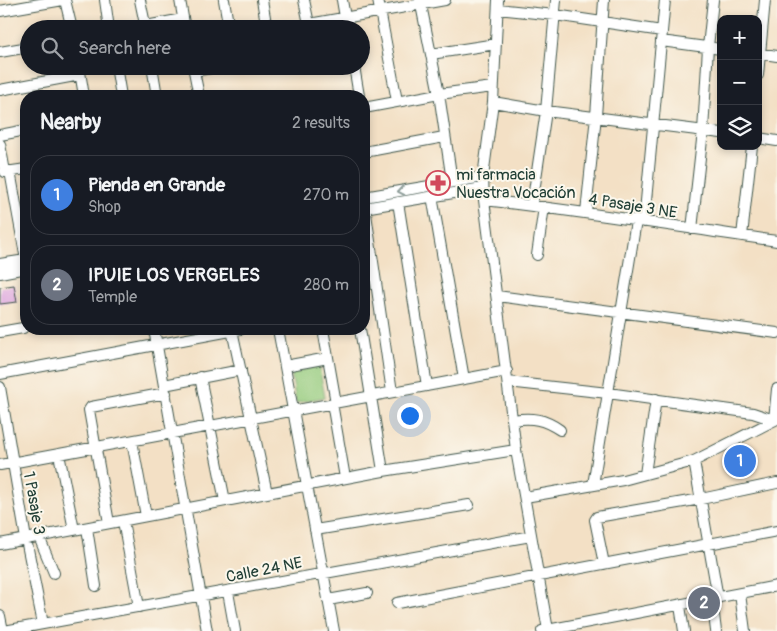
<!DOCTYPE html>
<meta charset="utf-8">
<style>
:root{--surface:#171b24;--page:#20242c;--text:#f1f3f6;--muted:#9ea1a6;--line:#363941;--accent:#d1495b}
body{margin:0;font-family:Pangolin,sans-serif;background:var(--page);color:var(--text)}
.controls{position:absolute;right:15px;top:15px;display:grid;overflow:hidden;border-radius:10px;box-shadow:0 2px 8px #0003}
.controls button{width:45px;height:45px;display:grid;place-items:center;padding:0;border:0;border-bottom:1px solid var(--line);background:var(--surface);color:var(--text);font:25px sans-serif}
.you{position:absolute;left:409px;top:415px;width:18px;height:18px;margin:-12px;border:4px solid #fff;border-radius:50%;background:#1a73e8;box-shadow:0 0 0 8px #1a73e833}
.badge{display:grid;place-items:center;width:32px;height:32px;border-radius:50%;background:var(--accent);color:#fff;font-size:16px;font-weight:700}
.pin{position:absolute;translate:-50% -50%;border:2px solid #fff;box-shadow:0 1px 5px #0006}
.list{margin:0;padding:0;list-style:none}
h2{display:flex;justify-content:space-between;align-items:center;height:65px;margin:0;padding:0 20px;font-size:21px}
h2 small{font-size:16px;font-weight:400;color:var(--muted)}
.list li{display:grid;grid-template-columns:32px 1fr auto;gap:15px;align-items:center;box-sizing:border-box;height:80px;margin:0 10px 10px;padding:0 10px;border:1px solid var(--line);border-radius:20px}
.list b{display:block;font-size:19px;white-space:nowrap}
.list p{margin:0;font-size:16px;white-space:nowrap;color:var(--muted)}
.list em{font-size:16px;font-style:normal;color:var(--muted)}
.icon{flex:none;width:28px;height:28px;fill:none;stroke:currentColor;stroke-width:2;stroke-linecap:round;stroke-linejoin:round}
.map{position:relative;flex:none;width:777px;height:631px;overflow:hidden}
.search{position:absolute;background:var(--surface);box-shadow:0 2px 8px #0003;left:20px;top:20px;width:350px;height:55px;display:flex;align-items:center;gap:12px;box-sizing:border-box;padding:0 18px;border-radius:28px;color:var(--muted);font-size:19px}
.panel{position:absolute;background:var(--surface);box-shadow:0 2px 8px #0003;left:20px;top:90px;width:350px;height:245px;border-radius:20px}
.map>svg:first-child{display:block}
.green{fill:#94cb7d;stroke:#5a8458}
.building{fill:#da9edd}
.lines{fill:none;stroke-linecap:round;stroke-linejoin:round}
.minor-casing{stroke:#3f554a;stroke-width:12}
.minor{stroke:#fff;stroke-width:10}
.oneway{stroke:#8f9e9a}
.labels{text-anchor:middle;stroke-width:4;stroke-linejoin:round;paint-order:stroke}
.poi-label{font-size:16px;fill:#1f3d34;stroke:#fbf7ec;text-anchor:start}
.street-label{font-size:16px;fill:#1f3d34;stroke:#fbf7ec}
</style>
<div class="map">
<svg width="777" height="631" viewBox="0 0 777 631">
<rect width="100%" height="100%" fill="#fbf7ec"/>
<filter id="ink" filterUnits="userSpaceOnUse"><feTurbulence type="fractalNoise" baseFrequency=".02" numOctaves="2"/><feDisplacementMap in="SourceGraphic" scale="10" xChannelSelector="R" yChannelSelector="G"/><feConvolveMatrix kernelMatrix="1 2 1 2 8 2 1 2 1" color-interpolation-filters="sRGB"/></filter>
<filter id="wash" filterUnits="userSpaceOnUse"><feTurbulence type="fractalNoise" baseFrequency=".0096" numOctaves="4" result="noise"/><feDisplacementMap in="SourceGraphic" scale="20" xChannelSelector="R" yChannelSelector="G"/><feGaussianBlur stdDeviation="1.12" result="paint"/><feColorMatrix in="noise" values="0 0 0 0 0 0 0 0 0 0 0 0 0 0 0 0 0 1.4 0 .05"/><feComposite in="paint" operator="in"/></filter>
<g filter="url(#wash)">
<rect width="100%" height="100%" fill="#f3e0c5"/>
<path class="green" d="M319,366L325,397L296,403L291,372Z"/>
<g id="blocks">
<path class="building" d="M14,285L17,302L0,304V287Z
M743,453L746,468L738,469L735,454Z"/>
</g>
</g>
<g filter="url(#ink)">
<use href="#blocks" fill-opacity="0" stroke="#3f554a" stroke-width="1"/>
<g class="lines">
<defs>
<path id="minor" d="M65,0L72,29
M105,0L109,29
M140,0L146,29
M180,0L185,29
M224,0L229,29
M262,0L267,29
M304,0L309,24
M342,0L347,29
M378,0L397,101
M420,0L439,94L452,181
M498,0L493,102L483,177L484,200L516,450L548,630
M498,9L555,15L662,31
M0,11L63,0
M130,29L183,19
M281,29L445,0
M661,41L721,49
M0,52L29,47
M758,53L777,56
M431,54L496,44
M79,66L84,96
M116,66L121,96
M152,66L157,96
M193,66L199,96
M354,66L359,96
M194,71L223,66
M758,75L765,0
M0,90L80,75
M493,102L546,111L721,133
M364,108L439,94L493,87
M0,135L26,130
M758,138L777,141
M0,144L5,172
M364,152L444,137
M10,171L26,260
M6,172L26,169
M432,196L464,379
M364,197L483,177
M484,200C582,211 679,227 777,241
M398,202L427,386
M532,205L546,111L556,0
M365,207L392,392
M364,208L483,188
M586,212L596,116L604,0
M644,222L665,0
M692,229L703,131L708,47L713,0
M742,236L752,146
M537,255L544,207
M0,264L26,260
M0,273L26,268
M497,296L777,333
M154,329L207,631
M278,329L334,631
M323,329L336,403
M360,329L383,471
M232,330L267,493
M0,332L23,328
M285,366L328,358
M0,374L241,329
M200,377L225,501
M508,382L608,393L753,413L774,420L777,389
M164,385L241,370
M0,387L26,539L43,624
M332,403L345,478
M513,420C532,417 544,419 560,430
M132,441L146,516
M59,454L74,530
M694,461L718,598
M0,465L507,371
M645,474L656,399
M593,485L636,221
M525,497L623,480L694,461L777,419
M123,521L139,607
M109,523L89,410L91,407L166,393
M87,528L96,586
M315,530L469,505
M39,537L54,573
M0,544L383,471L516,450
M604,564L595,520L597,517L701,499L777,483
M228,592L235,631
M740,594L745,631
M712,599L716,631
M328,600L367,593
M397,603L777,531
M680,606L684,631
M0,616L3,631
M4,631L531,536
M542,631L777,586"/>
</defs>
<use href="#minor" class="minor-casing"/>
<use href="#minor" class="minor"/>
</g>
<defs><path id="oneway-chevron" d="M-2-3.5L2.5 0L-2 3.5" fill="none" stroke-width="1.6" stroke-linecap="round" stroke-linejoin="round" transform="scale(1.25)"/></defs>
<use class="oneway" href="#oneway-chevron" transform="translate(401 191) rotate(170)"/>
</g>
<defs>
<symbol id="pharmacy-ring" viewBox="-11 -11 22 22"><circle r="9.5" fill="#fbf7ec" stroke="#d1495b" stroke-width="1.5"/><path d="M-2-6h4v4h4v4h-4v4h-4v-4h-4v-4h4Z" fill="#d1495b"/></symbol>
</defs>
<g fill-rule="evenodd">
<use href="#pharmacy-ring" x="424" y="169" width="28" height="28"/>
</g>
<g class="labels">
<g class="poi-label">
<text x="456" y="180">mi farmacia<tspan x="456" dy="18">Nuestra Vocación</tspan></text>
</g>
<g class="street-label">
<text transform="translate(633 205) rotate(9)" y="6">4 Pasaje 3 NE</text>
<text transform="translate(35 503) rotate(80)" y="6">1 Pasaje 3</text>
<text transform="translate(264 569) rotate(-11)" y="6">Calle 24 NE</text>
</g>
</g>
</svg>
<div class="controls">
<button>+</button>
<button>−</button>
<button><svg class="icon" aria-label="layers" viewBox="0 0 24 24"><path d="M12 4l9 5-9 5-9-5zM3 14l9 5 9-5"/></svg></button>
</div>
<div class="you"></div>
<div class="pin badge" style="left:740px;top:461px;background:#3f7fe0">1</div>
<div class="pin badge" style="left:704px;top:603px;background:#6b7280">2</div>
<div class="search"><svg class="icon" aria-label="search" viewBox="0 0 24 24"><circle cx="10" cy="10" r="6"/><path d="M15 15l6 6"/></svg>Search here</div>
<section class="panel">
<h2>Nearby<small>2 results</small></h2>
<ul class="list">
<li><span class="badge" style="background:#3f7fe0">1</span><div><b>Pienda en Grande</b><p>Shop</p></div><em>270 m</em></li>
<li><span class="badge" style="background:#6b7280">2</span><div><b>IPUIE LOS VERGELES</b><p>Temple</p></div><em>280 m</em></li>
</ul>
</section>
</div>
